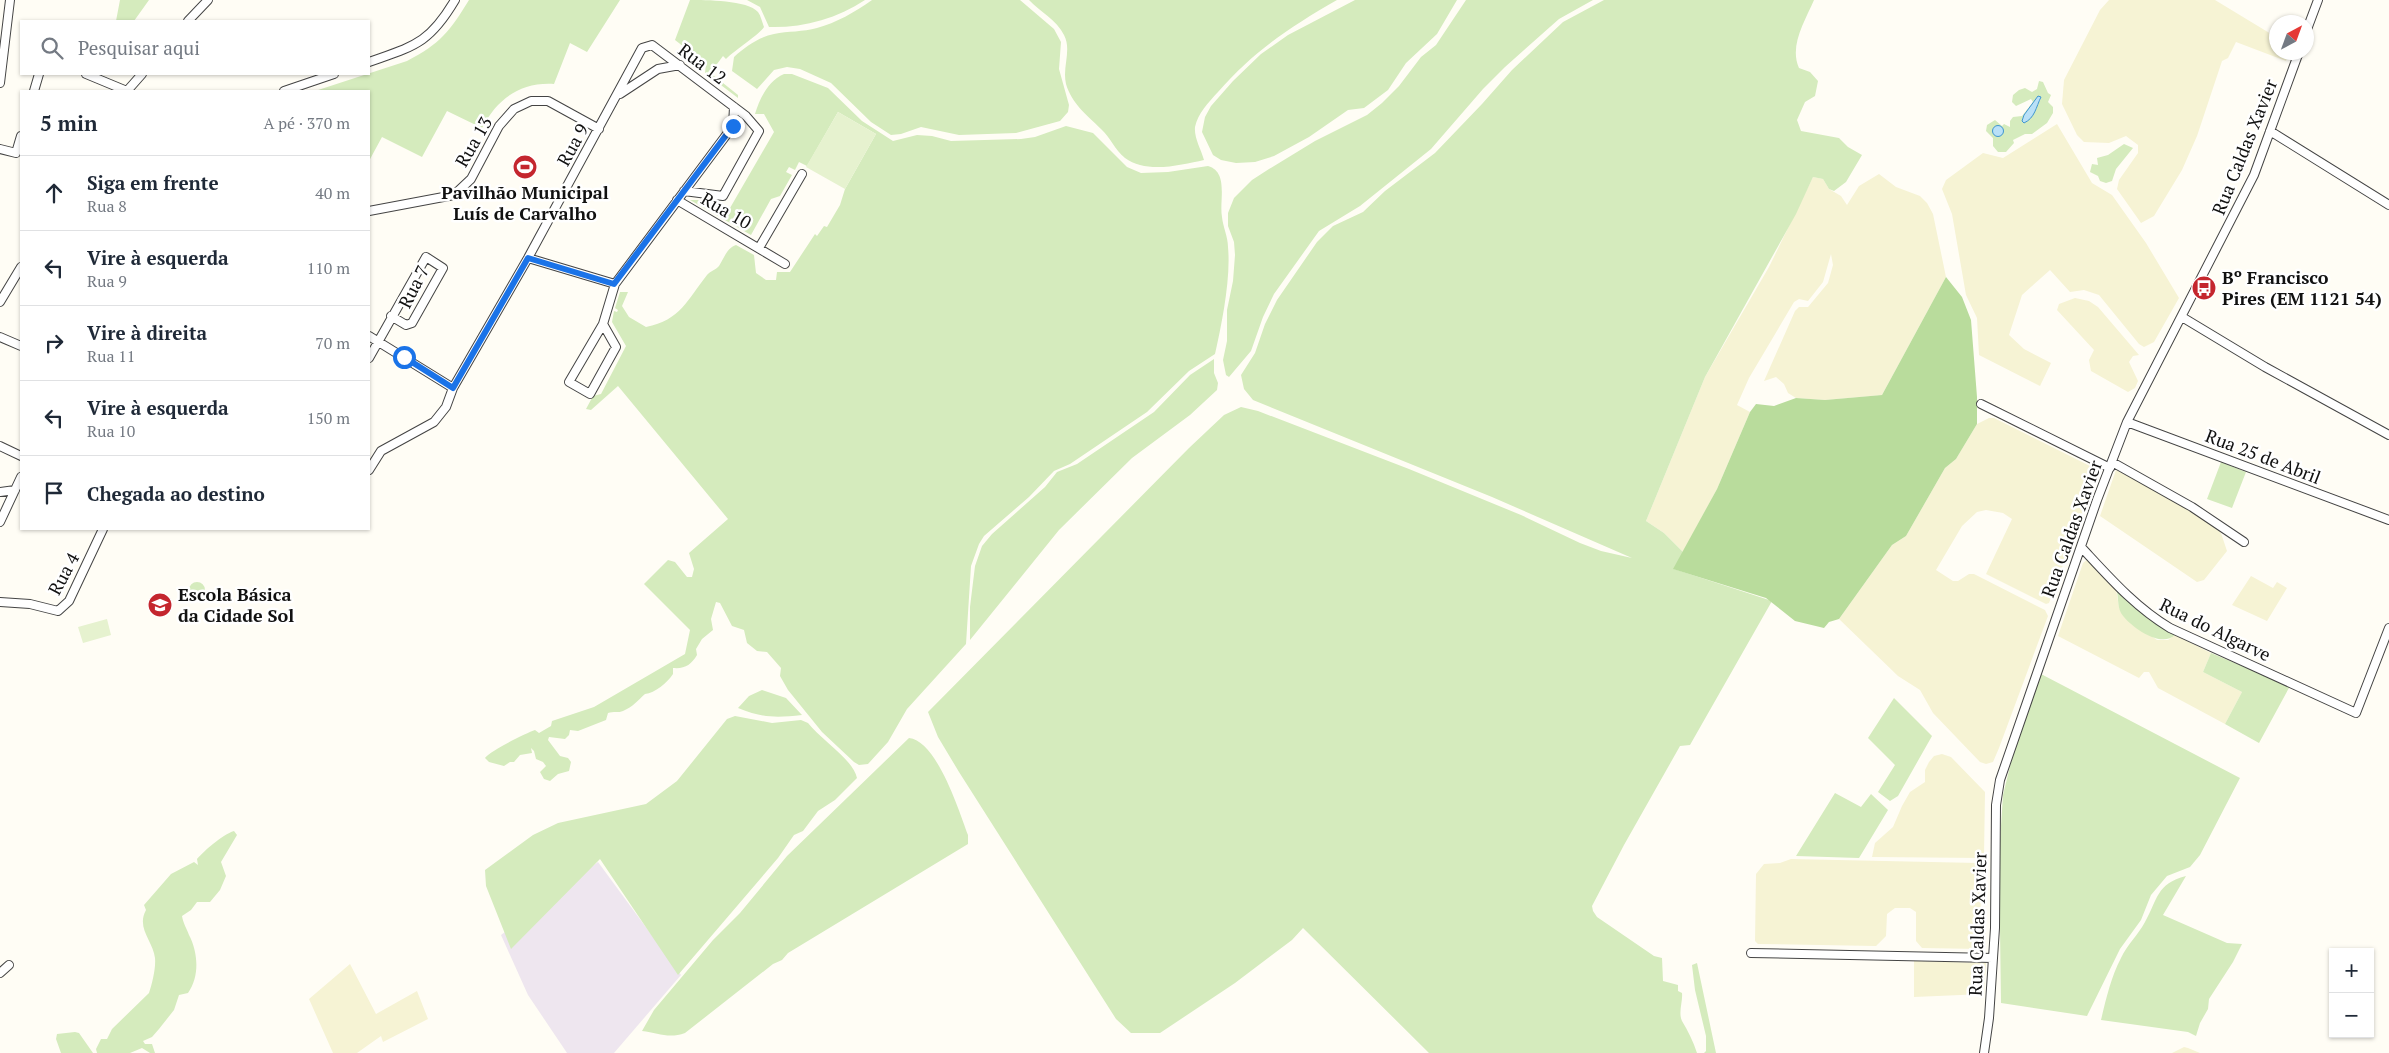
<!DOCTYPE html>
<html lang="pt">
<meta charset="utf-8">
<style>
:root{--surface:#fff;--page:#f6f6f7;--text:#1f2937;--muted:#747a83;--line:#e0e1e3}
body{margin:0;font-family:"PT Serif",serif;background:var(--page);color:var(--text)}
.controls{position:absolute;right:15px;bottom:15px;display:grid;overflow:hidden;border-radius:0px;box-shadow:0 1px 4px #0004}
.controls button{width:45px;height:45px;display:grid;place-items:center;padding:0;border:0;border-bottom:1px solid var(--line);background:var(--surface);color:var(--text);font:25px sans-serif}
.compass{position:absolute;left:2269px;top:15px;width:45px;height:45px;border-radius:50%;background:var(--surface);box-shadow:0 1px 4px #0004;rotate:41deg}
.stop{position:absolute;width:15px;height:15px;margin:-11px;border:4px solid #1a73e8;border-radius:50%;background:#fff}
.stop.end{background:#1a73e8;border-color:#fff;box-shadow:0 1px 5px #0008}
.list{margin:0;padding:0;list-style:none}
h2{display:flex;justify-content:space-between;align-items:center;height:65px;margin:0;padding:0 20px;font-size:21px}
h2 small{font-size:16px;font-weight:400;color:var(--muted)}
.list li{display:grid;grid-template-columns:32px 1fr auto;gap:15px;align-items:center;box-sizing:border-box;height:75px;padding:0 20px;border-top:1px solid var(--line)}
.list b{display:block;font-size:19px;white-space:nowrap}
.list p{margin:0;font-size:16px;white-space:nowrap;color:var(--muted)}
.list em{font-size:16px;font-style:normal;color:var(--muted)}
.icon{flex:none;width:28px;height:28px;fill:none;stroke:currentColor;stroke-width:2;stroke-linecap:round;stroke-linejoin:round}
.map{position:relative;flex:none;width:2389px;height:1053px;overflow:hidden}
.search{position:absolute;background:var(--surface);box-shadow:0 1px 4px #0004;left:20px;top:20px;width:350px;height:55px;display:flex;align-items:center;gap:12px;box-sizing:border-box;padding:0 18px;border-radius:0px;color:var(--muted);font-size:19px}
.panel{position:absolute;background:var(--surface);box-shadow:0 1px 4px #0004;left:20px;top:90px;width:350px;height:440px;border-radius:0px}
.map>svg:first-child{display:block}
.industrial{fill:#eee6ef}
.farmland{fill:#f6f3d4}
.green{fill:#d5ebbd;fill-rule:evenodd}
.forest{fill:#b9dc9c}
.pitch{fill:#e6f2cf}
.water{fill:#b9e0f7;stroke:#3f96cf}
.lines{fill:none;stroke-linecap:round;stroke-linejoin:round}
.minor-casing{stroke:#444;stroke-width:10}
.minor{stroke:#fff;stroke-width:8}
.route{stroke:#1a73e8;stroke-width:6}
.labels{text-anchor:middle;stroke-width:5;stroke-linejoin:round;paint-order:stroke}
.street-label{font-size:18px;fill:#111;stroke:#fff}
.poi-label{font-size:18px;font-weight:bold;fill:#111;stroke:#fff;text-anchor:start}
</style>
<div class="map">
<svg width="2389" height="1053" viewBox="0 0 2389 1053">
<rect width="100%" height="100%" fill="#fffdf5"/>
<path class="industrial" d="M598,862L681,975L614,1053H567L528,995L501,935Z"/>
<path class="farmland" d="M2109,0H2215L2276,37V52L2289,53L2286,61L2236,42L2228,58L2222,61L2197,136L2182,170L2154,216L2141,223L2117,189L2119,180L2138,153V145L2126,136L2109,143L2084,142L2077,135L2062,104L2064,80L2100,10Z
M2057,124L2092,183L2112,195L2146,243L2179,298L2154,342L2144,347L2139,344L2099,295L2084,290L2070,292L2050,270L2022,295L2009,335L2024,349L2051,363L2040,386L1979,355L1977,318L1966,295L1952,214L1942,189L1946,180L1983,153L2003,158Z
M1879,174L1896,187L1920,196L1927,203L1933,214L1946,277L1882,395L1825,400L1796,398L1788,393L1784,384L1776,377L1764,381L1795,311L1799,307H1808L1828,283L1833,265L1831,254L1823,282L1808,301L1799,299L1794,302L1749,378L1737,405L1750,412L1717,489L1683,552L1664,533L1646,521L1705,377L1769,267L1813,177L1823,179L1829,189L1841,196L1847,205L1859,186Z
M2075,298L2089,301L2098,307L2139,355L2133,356L2129,362L2138,381L2135,388L2128,392L2091,371L2089,360L2094,350L2057,310L2059,304Z
M1989,418H1994L2090,466L2094,471L2095,477L2049,603L2046,604L1986,574L2012,519L2003,513L1986,510L1977,512L1962,526L1936,570L1953,581H1958L1969,574H1974L2045,610L2048,616L1999,748L1993,762L1986,764L1980,762L1933,713L1920,690L1898,676L1839,619L1892,545L1906,536L1945,468L1956,459L1977,424Z
M2116,470L2178,502L2213,525L2221,533L2227,551L2204,580L2197,582L2100,516Z
M2088,559L2116,589L2119,607L2123,615L2157,640H2168L2175,635L2211,653L2203,672L2242,692L2225,724L2158,688L2149,672H2144L2139,678L2058,636L2083,563Z
M2251,576L2273,588L2277,582L2287,588L2267,621L2232,605Z
M1942,754L1951,757L1985,792L1984,856L1982,858L1872,857L1875,843L1893,827L1902,806L1910,792L1925,782V770L1929,762L1934,756Z
M1791,859L1978,863L1985,869L1986,888L1980,897L1981,910L1986,917V944L1980,949L1922,948L1916,941V912L1910,908H1895L1887,914L1886,936L1876,946L1758,944L1755,941L1756,874L1764,864L1780,863Z
M1914,961L1986,963L1984,994L1914,997Z
M350,964L376,1014L417,991L428,1019L383,1042L381,1036L357,1053H333L309,999Z
M2184,1047L2188,1048L2200,1053H2172Z"/>
<path class="green" d="M120,0H149L134,21H116Z
M469,0H620L587,52L570,43L554,84C520,82 497,99 482,128L447,111L422,157L382,137L369,161V91H315L407,61C440,44 450,31 469,0Z
M690,0C705,0 748,0 758,12C761,16 762,22 764,27C760,34 735,50 726,59L723,56L714,68L713,75L738,95V98L705,73L706,64L675,40Z
M747,0H865C837,19 802,28 769,27L760,7Z
M872,0H1020L1054,29L1061,42L1059,69L1069,105L1068,112L1060,121L1016,133L959,135L921,127L901,134L891,135L871,122L831,83L800,69L787,67L774,70L757,89L732,71L734,57C745,47 759,37 774,34C788,31 803,32 817,28C836,23 855,12 872,0Z
M1029,0H1337C1290,27 1254,51 1218,92C1208,103 1198,113 1195,127C1194,138 1201,149 1204,160C1181,165 1146,174 1125,158C1115,150 1110,137 1101,129C1086,114 1072,104 1066,84C1062,67 1072,50 1064,35C1057,20 1039,11 1029,0Z
M1355,0H1457L1437,34L1406,63L1388,90L1364,108L1348,110L1309,137L1274,156L1255,162L1236,163L1221,160L1213,155L1202,132L1205,117L1211,106L1233,81L1261,54L1288,35Z
M1466,0H1593L1559,19L1505,67L1483,89L1431,149L1360,206L1319,231L1274,294L1263,317L1251,351L1229,377L1226,375L1223,360L1227,341V310L1233,281L1235,255L1234,242L1228,226V213L1234,198L1252,180L1269,169L1315,141L1367,115L1382,103L1399,86L1421,57L1436,45Z
M1604,0H1814C1805,21 1789,46 1799,68L1810,72L1818,81L1815,96L1805,102L1797,120L1801,131L1839,138L1848,147L1862,155L1846,182L1834,191L1829,189L1823,179L1813,177L1796,214L1705,377L1646,521L1664,533L1683,552L1674,569L1772,601L1690,745L1680,746L1624,845L1592,906L1593,911L1597,917L1654,956L1662,958L1663,981L1678,985V991L1682,993C1683,1001 1678,1013 1682,1021C1688,1031 1693,1041 1697,1053H1429L1303,928L1292,940L1235,983L1160,1033H1131L1116,1019L959,772L938,737L928,712L1189,448L1224,415L1241,407L1258,411L1409,469L1521,515L1580,543L1601,551L1632,558L1492,497L1253,400L1244,389L1241,375L1255,353L1265,324L1277,300L1317,242L1333,226L1363,212L1385,191L1435,153L1482,104L1512,70L1563,22Z
M784,74H792L828,88L862,121L893,141L917,135L932,136L951,141L1021,139L1035,137L1066,126L1093,133L1127,167L1141,173L1168,172L1208,166C1229,172 1219,201 1222,217C1223,227 1228,237 1228,247C1231,278 1222,323 1215,354L1189,371L1147,412L1070,464L1054,471L1029,497L984,536L979,544L971,566L966,644L907,709L888,742L868,764L859,765L854,762L822,732L788,690L780,676L781,668L767,652L757,651L747,643L744,630L732,626L720,603L716,602L711,619L713,630L702,639L696,649L697,655C691,665 685,669 673,668V674C667,683 655,693 645,694C638,700 633,707 623,711C619,713 613,711 608,713L606,720L578,731L570,730L569,735L565,739L549,737L548,740L560,756L568,758L571,762L569,771L558,774L550,781L544,779L540,772L546,766L543,762L536,759L534,751L531,748L532,753L520,755L514,762H510L504,766L489,762L485,758C490,751 526,733 535,730L539,733L551,726L552,721L594,707L685,654L690,630L644,584L668,560L675,562L687,577H692L694,569L689,553L728,519L618,386L591,410L586,409L593,396L601,394L626,346L612,322L614,311L617,312L618,310L615,308L620,292H628L622,306L629,317L646,327C681,320 687,300 707,275C710,271 716,270 719,266C724,258 727,248 736,245L754,255L756,273L766,280H776L777,272H790L815,234L817,236L824,226L827,227L840,205L845,189L876,134L838,112L807,166L799,162L795,170L789,167L786,172L792,175L780,196L771,199L751,235L690,200H700L701,205L730,208L774,132L764,114H755C760,98 768,81 784,74Z
M2039,81L2043,82L2048,93L2051,95L2048,102L2053,107V113L2047,123L2032,134H2025L2013,140L2014,143L2006,152H1998L1993,146V138L1986,131L1987,125L1995,120L2002,126L2004,124L2010,127V121L2013,117L2022,116L2033,102L2031,99L2016,106L2012,102L2013,95L2019,90L2025,88L2032,92L2037,89ZM2038,97L2041,98C2035,109 2036,117 2022,121L2024,115Z
M2124,144L2133,148L2116,169L2112,181L2106,183L2100,181L2098,176L2090,172L2092,164L2098,165L2097,158L2108,155Z
M1214,359V373L1218,383L1217,390L1190,415L1132,458L1059,530L970,640V607L975,566L982,546L992,534L1045,487L1057,472L1077,464L1154,412L1190,375Z
M2221,462L2246,472L2232,508L2207,499Z
M189 590a8 8 0 1 1 16 0a8 8 0 1 1-16 0Z
M2116,589L2149,619L2175,635C2161,649 2129,626 2121,613C2117,605 2119,597 2116,589Z
M2211,653L2290,686L2259,743L2225,724L2242,692L2203,672Z
M2041,674L2240,778L2200,855L2190,867L2167,876L2151,895L2141,920L2120,949L2087,1016L2001,1003L1999,856L2003,795L2013,754Z
M762,690L786,698L802,715C776,718 763,718 738,708L749,696Z
M1894,698L1932,736L1898,796L1890,801L1878,792L1895,765L1868,738Z
M735,716L772,723L801,720L808,723C821,740 853,759 857,778L835,800L818,811L803,831L794,835L778,858L678,975L600,859L511,949L486,886L485,870L533,835L558,823L646,804L677,781L727,719Z
M909,738C937,741 959,811 968,835V844L788,953L782,960L773,964L685,1033C669,1039 658,1033 642,1031L654,1010L713,940L740,913L787,856Z
M1835,793L1861,807L1871,794L1888,810L1859,858L1796,856Z
M234,831L237,835L221,862L226,876L220,890L210,902H197L191,910L182,916C183,923 187,929 189,935C198,952 200,976 188,993L179,995L174,1010L159,1029L152,1037L143,1041L145,1044H152L155,1053H150L142,1048L130,1053H97L96,1049L101,1039H107L112,1029L149,993C152,984 156,968 155,958C153,941 136,928 146,910L144,905L171,874L194,862L198,865L197,859C205,850 222,835 234,831Z
M2186,876L2163,915L2227,943L2242,944L2233,962L2209,999L2208,1009L2200,1023L2196,1036L2188,1032L2101,1020C2106,999 2111,977 2121,958C2127,945 2138,935 2145,922C2158,899 2156,884 2186,876Z
M1697,963L1716,1053H1704L1706,1051V1036L1695,990L1692,965Z
M75,1032L79,1033L93,1053H61L56,1039L57,1034Z"/>
<path class="forest" d="M1946,277L1962,297L1971,320L1977,397V424L1956,459L1945,468L1906,536L1892,545L1839,619L1829,622L1824,628L1795,621L1766,598L1673,569L1717,489L1750,412L1756,404L1774,406L1796,398L1825,400L1882,395Z"/>
<path class="pitch" d="M838,112L876,134L845,189L806,167Z
M107,619L111,635L83,643L78,627Z"/>
<path class="water" d="M2038,96L2041,97C2036,107 2035,118 2024,123L2022,121L2024,115Z
M1992.5 131a5.5 5.5 0 1 1 11 0a5.5 5.5 0 1 1-11 0Z"/>
<g class="lines">
<defs>
<path id="minor" d="M188,21L208,0
M2306,32L2318,0
M369,62C414,46 429,44 455,0
M86,74L127,91
M0,83L10,0
M34,91L39,74
M127,91L142,74
M284,91L334,74
M620,94L658,69L680,65
M2270,131L2389,205
M0,149L16,153L21,136
M677,200L785,264
M369,211L454,195L471,179L499,126L514,109L531,101H548L599,129
M759,248L802,174
M528,258L615,284
M0,302L21,267
M2182,317L2265,367L2389,435
M603,324L569,382L590,394L616,347L603,324L615,284L733,126L734,107
M369,336L453,388
M0,337L21,346
M369,358L426,257L443,268L412,323L406,325L391,316
M1981,404L2110,468
M2127,422L2389,520
M0,446L21,456
M2112,462L2192,507L2244,542
M369,470L381,451L434,422L446,407L453,388L528,258L642,48L652,45L746,116L759,131L723,196L684,191
M0,492L15,490
M0,522L21,477
M2081,547C2109,577 2135,607 2170,628L2356,713L2389,628
M0,602L30,604L58,611L69,601L103,529
M1751,953L1993,958
M0,973L9,965
M1984,1053L1989,1018L1995,928L1996,805L2000,780L2097,500L2127,422L2254,175L2299,52"/>
</defs>
<use href="#minor" class="minor-casing"/>
<use href="#minor" class="minor"/>
</g>
<g class="lines">
<path class="route" d="M404,357L453,388L528,258L614,284L733,126"/>
</g>
<defs>
<symbol id="stadium-disc" viewBox="-11 -11 22 22"><circle r="9.5" fill="#c4262e" stroke="#fff"/><path d="M0-5a6.5 5 0 1 0 0 10a6.5 5 0 1 0 0-10ZM-3.5-1.8h7v3.6h-7Z" fill="#fff"/></symbol>
<symbol id="bus-disc" viewBox="-11 -11 22 22"><circle r="9.5" fill="#c4262e" stroke="#fff"/><path d="M-5-6H5V4H4V6H2V4H-2V6H-4V4H-5ZM-3.5-4V0h7V-4ZM-3.5 1.2v1.5H-2V1.2ZM2 1.2v1.5H3.5V1.2Z" fill="#fff"/></symbol>
<symbol id="school-disc" viewBox="-11 -11 22 22"><circle r="9.5" fill="#c4262e" stroke="#fff"/><path d="M0-5L7-2L0 1L-7-2ZM-4 1L0 2.5L4 1V4Q0 6-4 4Z" fill="#fff"/></symbol>
</defs>
<g fill-rule="evenodd">
<use href="#stadium-disc" x="511" y="153" width="28" height="28"/>
<use href="#bus-disc" x="2190" y="274" width="28" height="28"/>
<use href="#school-disc" x="146" y="591" width="28" height="28"/>
</g>
<g class="labels">
<g class="street-label">
<text transform="translate(702 64) rotate(37)" y="6">Rua 12</text>
<text transform="translate(474 142) rotate(-60)" y="6">Rua 13</text>
<text transform="translate(573 145) rotate(-61)" y="6">Rua 9</text>
<text transform="translate(2245 147) rotate(-68)" y="6">Rua Caldas Xavier</text>
<text transform="translate(726 211) rotate(30)" y="6">Rua 10</text>
<text transform="translate(414 287) rotate(-63)" y="6">Rua 7</text>
<text transform="translate(2263 457) rotate(21)" y="6">Rua 25 de Abril</text>
<text transform="translate(2072 529) rotate(-70)" y="6">Rua Caldas Xavier</text>
<text transform="translate(64 574) rotate(-62)" y="6">Rua 4</text>
<text transform="translate(2215 630) rotate(26)" y="6">Rua do Algarve</text>
<text transform="translate(1978 924) rotate(-88)" y="6">Rua Caldas Xavier</text>
</g>
<g class="poi-label">
<text x="525" y="199" text-anchor="middle">Pavilhão Municipal<tspan x="525" dy="21">Luís de Carvalho</tspan></text>
<text x="2222" y="284">Bº Francisco<tspan x="2222" dy="21">Pires (EM 1121 54)</tspan></text>
<text x="178" y="601">Escola Básica<tspan x="178" dy="21">da Cidade Sol</tspan></text>
</g>
</g>
</svg>
<div class="controls">
<button>+</button>
<button>−</button>
</div>
<svg class="compass" viewBox="-18 -18 36 36"><path d="M0-13l5 13h-10z" fill="#e53935"/><path d="M0 13l5-13h-10z" fill="#747a83"/></svg>
<div class="stop" style="left:404px;top:357px"></div>
<div class="stop end" style="left:733px;top:126px"></div>
<div class="search"><svg class="icon" aria-label="search" viewBox="0 0 24 24"><circle cx="10" cy="10" r="6"/><path d="M15 15l6 6"/></svg>Pesquisar aqui</div>
<section class="panel">
<h2>5 min<small>A pé · 370 m</small></h2>
<ul class="list">
<li><svg class="icon" aria-label="ahead" viewBox="0 0 24 24"><path d="M12 20V5M6 11l6-6 6 6"/></svg><div><b>Siga em frente</b><p>Rua 8</p></div><em>40 m</em></li>
<li><svg class="icon" aria-label="left" viewBox="0 0 24 24"><path d="M17 20v-9H6M10 6l-5 5 5 5"/></svg><div><b>Vire à esquerda</b><p>Rua 9</p></div><em>110 m</em></li>
<li><svg class="icon" aria-label="right" viewBox="0 0 24 24"><path d="M7 20v-9h11M14 6l5 5-5 5"/></svg><div><b>Vire à direita</b><p>Rua 11</p></div><em>70 m</em></li>
<li><svg class="icon" aria-label="left" viewBox="0 0 24 24"><path d="M17 20v-9H6M10 6l-5 5 5 5"/></svg><div><b>Vire à esquerda</b><p>Rua 10</p></div><em>150 m</em></li>
<li><svg class="icon" aria-label="arrive" viewBox="0 0 24 24"><path d="M6 21V4h12l-3 4 3 4H6"/></svg><div><b>Chegada ao destino</b></div></li>
</ul>
</section>
</div>
